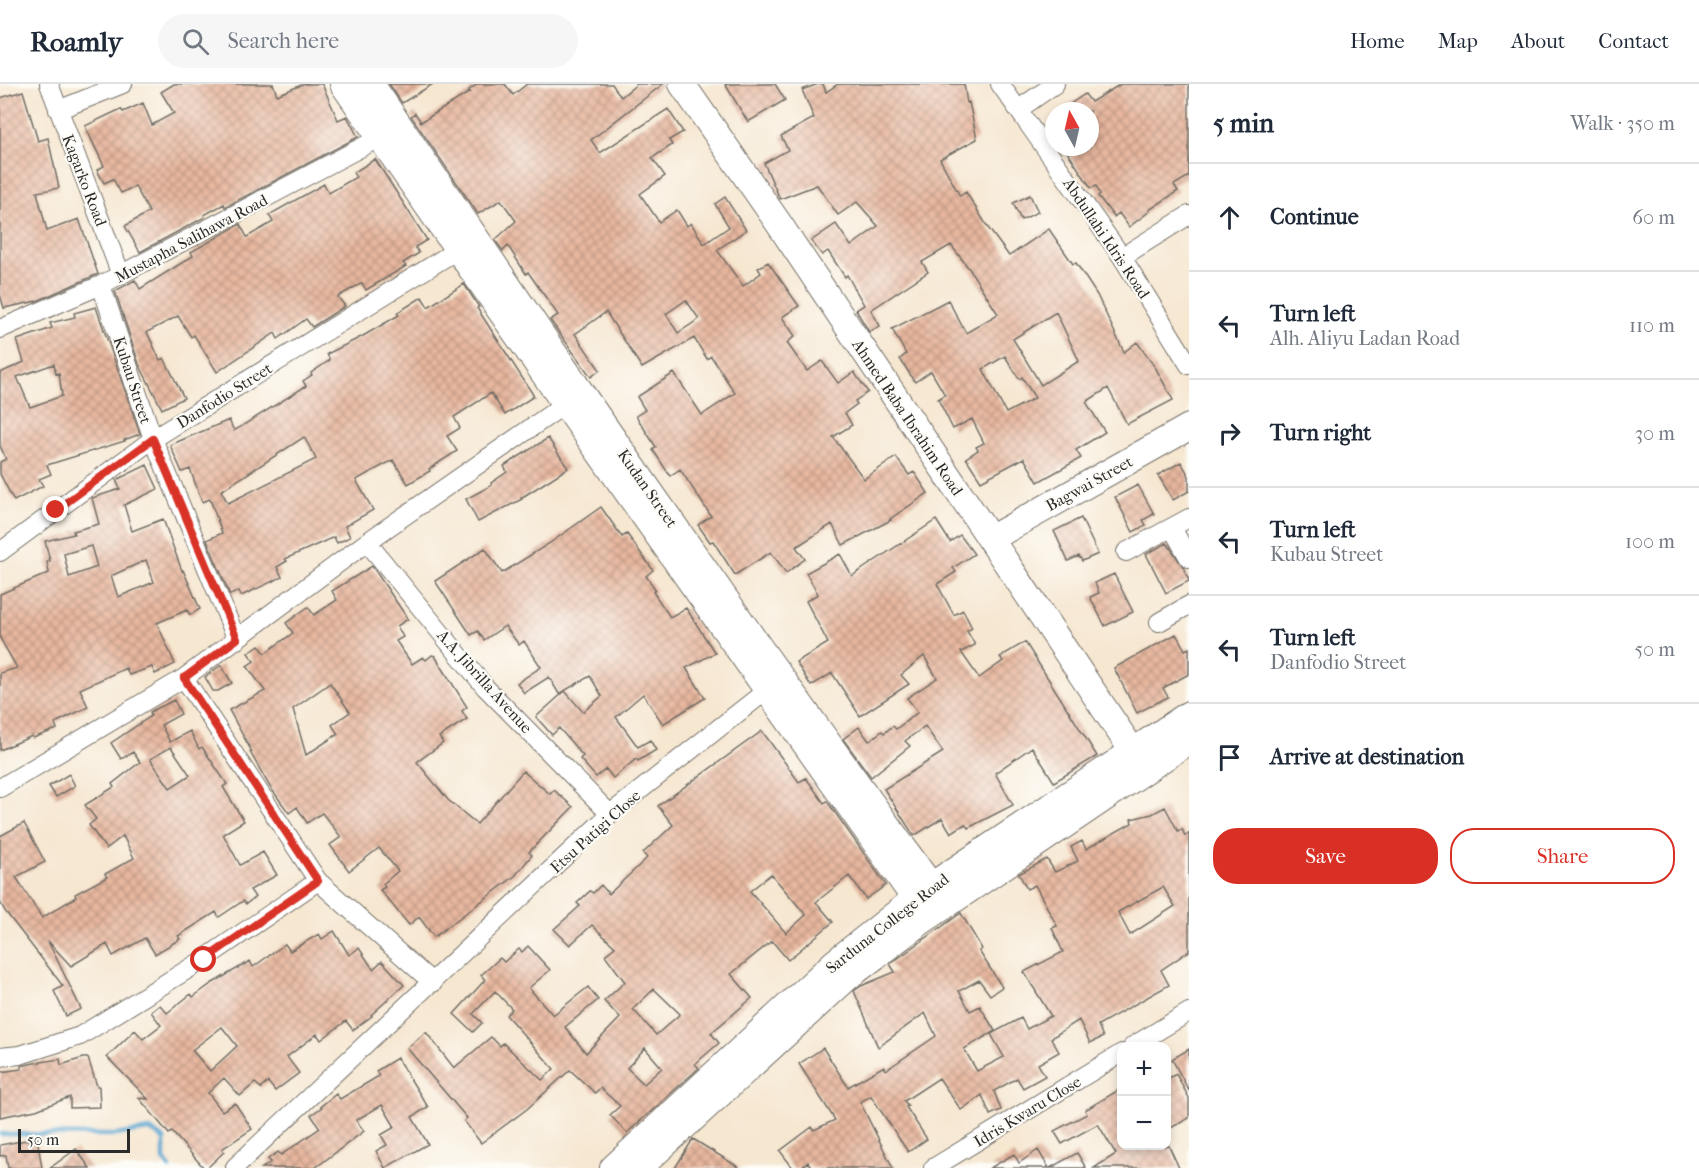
<!DOCTYPE html>
<meta charset="utf-8">
<style>
:root{--surface:#fff;--page:#f6f6f7;--text:#1f2937;--muted:#747a83;--line:#e0e1e3;--accent:#d93025}
body{margin:0;font-family:"IM FELL French Canon",serif;background:var(--page);color:var(--text)}
.controls{position:absolute;right:18px;bottom:18px;display:grid;overflow:hidden;border-radius:12px;box-shadow:0 3px 9px #0003}
.controls button{width:54px;height:54px;display:grid;place-items:center;padding:0;border:0;border-bottom:2px solid var(--line);background:var(--surface);color:var(--text);font:30px sans-serif}
.compass{position:absolute;left:1045px;top:18px;width:54px;height:54px;border-radius:50%;background:var(--surface);box-shadow:0 3px 9px #0003;rotate:352deg}
.scale{position:absolute;left:18px;bottom:15px;width:112px;box-sizing:border-box;padding-left:6px;border:3px solid #2b2b2b;border-top:0;font-size:16px;line-height:21px;white-space:nowrap;color:#2b2b2b;-webkit-text-stroke:4px #fdfcf7;paint-order:stroke}
.stop{position:absolute;width:18px;height:18px;margin:-14px;border:4px solid #d93025;border-radius:50%;background:#fff}
.stop.end{background:#d93025;border-color:#fff;box-shadow:0 2px 6px #0008}
.list{margin:0;padding:0;list-style:none}
h2{display:flex;justify-content:space-between;align-items:center;height:78px;margin:0;padding:0 24px;font-size:26px}
h2 small{font-size:20px;font-weight:400;color:var(--muted)}
.list li{display:grid;grid-template-columns:39px 1fr auto;gap:18px;align-items:center;box-sizing:border-box;height:108px;padding:0 24px;border-top:2px solid var(--line)}
.list b{display:block;font-size:22px;white-space:nowrap}
.list p{margin:0;font-size:20px;white-space:nowrap;color:var(--muted)}
.list em{font-size:20px;font-style:normal;color:var(--muted)}
.actions{display:flex;gap:12px;padding:18px 24px}
.actions a{flex:1;padding:14px 0;border:2px solid var(--accent);border-radius:24px;text-align:center;font-size:21px;color:var(--accent)}
.actions .main{background:var(--accent);color:#fff}
.icon{flex:none;width:33px;height:33px;fill:none;stroke:currentColor;stroke-width:2;stroke-linecap:round;stroke-linejoin:round}
.map{position:relative;flex:none;width:1189px;height:1084px;overflow:hidden}
header{display:flex;align-items:center;gap:36px;box-sizing:border-box;height:84px;padding:0 30px;background:var(--surface);border-bottom:2px solid var(--line)}
header strong{font-size:28px}
nav{display:flex;gap:33px;margin-inline-start:auto;font-size:21px}
.search{width:420px;height:54px;background:var(--page);display:flex;align-items:center;gap:15px;box-sizing:border-box;padding:0 21px;border-radius:33px;color:var(--muted);font-size:22px}
main{display:flex}
aside{flex:1;background:var(--surface)}
.map>svg:first-child{display:block}
.lines{fill:none;stroke-linecap:round;stroke-linejoin:round}
.stream{stroke:#56a4cf;stroke-width:4.5}
.building{fill:url(#building-cross-hatch);fill-rule:evenodd}
.street-casing{stroke:#726d65;stroke-width:20}
.secondary-casing{stroke:#726d65;stroke-width:28}
.street{stroke:#fff;stroke-width:18}
.secondary{stroke:#fff;stroke-width:26}
.route{stroke:#d93025;stroke-width:8}
.labels{text-anchor:middle;stroke-width:4.5;stroke-linejoin:round;paint-order:stroke}
.street-label{font-size:16px;fill:#2b2b2b;stroke:#fdfcf7}
</style>
<header>
<strong>Roamly</strong>
<div class="search"><svg class="icon" aria-label="search" viewBox="0 0 24 24"><circle cx="10" cy="10" r="6"/><path d="M15 15l6 6"/></svg>Search here</div>
<nav><a>Home</a><a>Map</a><a>About</a><a>Contact</a></nav>
</header>
<main>
<div class="map">
<svg width="1189" height="1084" viewBox="0 0 1189 1084">
<defs>
<pattern id="building-cross-hatch" width="8" height="8" patternUnits="userSpaceOnUse" patternTransform="scale(1.5)"><rect width="8" height="8" fill="#e8b79f"/><path d="M0 0l8 8M0 8l8-8" fill="none" stroke="#bc9582"/></pattern>
</defs>
<rect width="100%" height="100%" fill="#fdfcf7"/>
<filter id="ink" filterUnits="userSpaceOnUse"><feTurbulence type="fractalNoise" baseFrequency=".0167" numOctaves="2"/><feDisplacementMap in="SourceGraphic" scale="12" xChannelSelector="R" yChannelSelector="G"/><feConvolveMatrix kernelMatrix="1 2 1 2 8 2 1 2 1" color-interpolation-filters="sRGB"/></filter>
<filter id="wash" filterUnits="userSpaceOnUse"><feTurbulence type="fractalNoise" baseFrequency=".008" numOctaves="4" result="noise"/><feDisplacementMap in="SourceGraphic" scale="24" xChannelSelector="R" yChannelSelector="G"/><feGaussianBlur stdDeviation="1.35" result="paint"/><feColorMatrix in="noise" values="0 0 0 0 0 0 0 0 0 0 0 0 0 0 0 0 0 1.4 0 .05"/><feComposite in="paint" operator="in"/></filter>
<g filter="url(#wash)">
<rect width="100%" height="100%" fill="#f6e7d1"/>
<g class="lines">
<path class="stream" d="M0,1050L114,1051L150,1046L164,1055V1076L170,1084"/>
</g>
<g id="blocks">
<path class="building" d="M174,0H273L277,11L304,0H322L338,36L347,32L358,53L225,123L224,120L204,131L205,133L140,168L125,142L149,128L135,102L121,109L113,95L104,99L97,86L104,82L85,42L121,25L123,28L143,19L152,41L174,29L161,8Z
M389,0H433L402,19Z
M478,0H505L513,11L527,0H612L621,13L637,0H663L591,56L600,69L668,25L683,48L669,56L672,61L652,74L665,92L640,110L659,138L677,126L687,142L691,139L704,160L729,143L715,120L725,113L746,146L717,166L743,202L761,189L758,184L768,178L799,222L782,233L795,252L787,259L807,287L822,277L838,299L854,288L868,308L855,317L857,320L845,329L852,341L833,353L864,395L896,373L909,391L914,388L928,409L890,435L891,436L843,461L832,440L796,463L805,475L786,489L771,468L735,491L713,457L710,458L698,441L711,432L680,385L670,392L653,366L656,363L636,332L645,326L637,313L674,289L702,331L735,309L711,272L707,275L694,254L642,284L606,228L575,250L600,286L591,293L550,236L558,231L528,188L526,190L508,162L503,167L495,156L516,137L501,116L478,130L411,32L415,29L421,38L470,8L469,6ZM686,216L699,235L678,249L666,230Z
M725,0H775L785,16L748,38Z
M818,0H823L826,8L838,0H964L967,19L969,18L977,55L940,75L960,112L966,108L989,145L1009,172L1049,145L1073,180L1076,179L1097,211L1124,268L1137,258L1155,283L1173,316L1127,340L1108,304L1086,318L1105,348L1076,366L1081,374L1038,398L1024,374L981,397L966,374L978,366L976,363L984,359L972,335L953,345L938,315L945,311L931,287L915,298L900,275L906,270L892,245L948,216L966,249L998,230L970,186L951,161L922,178L928,188L871,226L880,242L869,248L856,226L864,221L847,191L845,193L828,167L822,171L811,157L836,140L851,162L878,142L857,118L838,131L817,101L780,115L764,79L788,66L781,52L814,34L802,6ZM1056,228L1079,277L1041,301L1013,255ZM1005,272L1019,295L1022,293L1035,314L1006,329L983,285Z
M1121,0H1189V92L1174,101L1178,107L1149,126L1150,127L1129,143L1119,129L1114,133L1098,112L1100,110L1096,102L1091,104L1064,63H1090V27H1060L1085,10L1091,18Z
M23,7L38,57L48,54L59,104L37,108L47,147L79,135L98,190L37,217L4,224L0,211V14Z
M375,75L427,156L415,163L419,169L403,179L406,182L366,206L362,199L339,212L338,213L345,222L312,243L306,235L278,255L275,249L217,288L194,251L191,253L178,232L147,248L160,276L164,274L184,314L162,325L139,280L115,207L135,196L140,205L193,172L191,168L240,140L247,153L273,138L269,131L324,100L329,109L356,93L353,89Z
M1030,111L1038,128L1021,136L1013,119Z
M464,200L479,223L477,224L534,312L505,331L491,309L454,333L460,344L447,352L457,367L429,385L430,387L408,400L393,376L356,396L373,426L345,442L350,453L337,459L334,453L285,475L287,477L277,483L282,493L241,512L239,507L230,511L207,456L222,449L210,415L202,418L190,385L182,388L170,361L229,336L234,347L306,302L303,297L312,291L311,289L330,276L327,270L363,252L399,231L397,229L422,213L428,223ZM304,353L316,375L228,419L221,407Z
M96,223L140,350L124,356L125,357L47,381L51,390L39,395L43,402L14,417L0,390V378L6,375L0,362V289L24,278L17,256L52,244L50,239L75,233L74,229ZM54,280L56,290L59,289L62,312L30,323L17,293Z
M548,354L568,384L521,414L522,415L478,438L466,415L492,401L491,399L507,388L504,382Z
M1181,378L1189,392V407L1173,416L1158,391Z
M147,381L158,405L124,421L132,447L163,435L182,487L183,486L200,525L190,531L187,526L157,539L175,580L155,590L152,583L129,591L126,584L80,605L88,623L55,639L57,645L33,654L32,652L0,666V589L17,584L0,554V510L49,489L47,478L50,477L45,457L74,450L73,447L99,440L92,414L120,405L116,396ZM91,462L97,483L69,493L64,470ZM146,476L154,498L118,513L111,492Z
M1138,401L1154,430L1143,436L1146,441L1133,448L1115,413Z
M601,423L622,453L627,450L653,486L646,492L656,506L653,508L670,533L686,524L715,569L686,584L705,614L663,640L643,610L616,633L638,663L650,656L656,666L638,677L636,675L613,694L606,685L596,693L580,675L583,672L559,644L552,651L536,633L565,607L583,628L602,612L590,592L559,610L549,593L524,609L517,599L541,583L524,557L519,561L505,542L484,556L478,547L471,551L435,497L485,464L502,489L550,459Z
M1081,434L1098,470L1082,477L1079,472L1068,477L1054,447Z
M936,436L950,458L960,451L974,470L953,484L956,488L937,500L954,531L963,526L972,544L967,547L975,561L961,568L979,594L1003,577L1000,573L1025,558L1097,672L1054,698L1032,663L995,689L1013,721L968,744L965,740L951,749L942,734L914,752L884,705L943,668L925,642L905,657L910,662L871,693L843,655L859,643L869,657L882,647L884,649L893,642L896,645L918,628L907,614L937,594L924,572L901,591L909,600L860,632L832,589L811,602L796,578L828,559L806,517L818,510L806,489L840,470L852,492Z
M1167,459L1184,484L1189,497L1166,509L1146,470Z
M372,482L408,535L397,542L403,553L396,557L412,580L423,573L426,576L432,571L435,572L467,623L462,627L467,635L439,653L443,659L417,678L448,716L477,740L523,687L550,710L554,706L573,723L529,768L532,771L515,792L434,853L419,833L409,841L380,806L385,803L383,800L398,787L379,764L349,787L330,761L341,753L322,729L307,739L297,723L289,729L270,703L250,668H252L229,626L265,607L247,582L254,577L248,569L259,561L265,569L293,549L286,539L308,523L314,531L337,516L332,507ZM330,599L350,628L332,641L338,650L306,671L293,625Z
M1114,490L1133,528L1105,542L1090,513L1099,509L1095,499Z
M1176,550L1185,566L1189,564V590L1163,604L1168,613L1137,629L1114,584Z
M221,581L232,599L218,607H213L205,593Z
M174,616L181,630L161,641L170,658L190,647L199,665L202,663L227,700L223,703L244,737L223,750L240,781L263,768L277,791L250,806L255,813L246,820L243,817L219,833L216,828L178,852L180,855L155,870L145,854L113,872L107,860L71,882L48,857L81,925L66,932L54,907L63,902L5,827L0,818V752L24,739L45,778L16,793L42,834L76,813L75,810L107,793L105,790L134,774L123,752L106,765L89,741L96,735L85,721L114,703L112,700L140,678L133,668L121,675L111,659L151,632L150,628ZM171,663L190,691L170,704L150,675Z
M762,647L799,698L806,694L824,719L827,717L886,801L866,815L849,792L816,818L833,838L788,876L772,857L731,890L752,914L711,949L719,959L695,980L699,984L627,1049L610,1031L620,1022L600,1004L595,1009L570,986L527,1025L481,1059L464,1037L467,1034L407,964L426,948L454,984L491,953L500,962L503,959L542,996L554,985L506,931L512,925L495,907L473,930L482,939L473,948L454,930L485,896L481,891L500,874L504,878L519,865L522,868L528,862L550,886L529,904L553,931L588,903L598,916L565,943L586,969L620,934L604,917L625,898L605,871L615,863L592,841L570,861L554,845L580,822L577,819L590,807L593,809L601,801L609,810L647,774L643,769L673,741L658,722ZM771,790L806,831L786,849L750,807ZM654,905L680,930L656,951L633,925ZM645,964L662,984L644,1000L627,984Z
M69,690L75,702L56,713L49,702Z
M1165,723L1178,747L1182,745L1185,752L1189,749V867L1161,886L1169,901L1098,941L1103,953L1090,959L1079,936L1051,954L1059,968L1038,980L1045,992L1023,1004L1017,994L994,1007L1001,1026L990,1031L982,1011L961,1026L939,994L904,1017L908,1022L906,1023L927,1055L908,1068L871,1012L860,1018L893,1084H812L808,1078L801,1084H793L780,1067L812,1043L814,1046L835,1036L799,980L823,964L848,1003L884,982L886,986L936,952L925,929L878,963L854,907L861,902L895,888L890,880L961,829L982,865L979,867L1002,903L990,911L979,896L959,907L970,927L980,922L995,947L964,965L977,987L1004,973L991,950L1021,934L1027,945L1051,932L1024,888L1063,868L1052,844L1057,842L1035,801L1027,805L1019,790L1047,775L1055,788L1078,777L1071,763L1082,757L1086,765L1132,739L1131,735L1152,730ZM1163,803L1175,822L1130,851L1118,828Z
M334,847L349,871L359,864L373,885L382,877L404,901L371,931L372,932L353,946L346,937L321,956L317,950L287,973L299,989L275,1007L268,998L261,1004L255,999L240,1012L224,994L208,1009L222,1027L235,1019L252,1045L222,1065L224,1068L207,1084H204L172,1048L169,1050L139,1014L148,1015L107,973L135,946L143,955L161,941L151,928L160,921L167,929L191,910L193,913L211,900L250,877L253,883L285,860L290,867L319,850L322,855ZM222,943L237,962L210,987L192,966Z
M1189,965V1007L1172,975Z
M83,974H88L97,1002H99L100,1023L70,1024V1013L36,1026L0,1033V988L22,985L21,982L34,979L60,975L61,981Z
M397,974L428,1023L412,1033L428,1060L385,1084L376,1067L387,1061L381,1051L395,1043L382,1021L356,1036L364,1047L315,1084H262L271,1078L268,1075L278,1068L281,1071L320,1044L311,1031L322,1023L321,1022L336,1010L340,1015L379,992L376,987Z
M1176,990L1189,1014V1034L1167,1046V995Z
M1122,1004V1062H1169L1179,1084H1094L1116,1070L1098,1040L1062,1060L1054,1047L1087,1030L1085,1026Z
M37,1054L42,1084H8L6,1071L0,1072V1061Z
M693,1055L740,1084H675Z
M76,1065L90,1084H50Z
M1038,1066L1049,1084H990L1014,1070L1019,1079Z
M1077,1069L1086,1084H1050Z"/>
</g>
</g>
<g filter="url(#ink)">
<use href="#blocks" fill-opacity="0" stroke="#726d65" stroke-width="1.5"/>
<g class="lines">
<defs>
<path id="street" d="M49,0L121,191
M1000,0L1122,173L1189,281
M1019,25L1055,0
M58,26L123,0
M1122,173L1189,131
M101,201L153,355L237,556
M0,245L101,201L379,54
M1172,444L1189,474
M367,458L485,603L610,730
M0,468L153,355L457,166
M1126,468L1189,434
M1159,538L1189,521
M184,594L318,797L433,899
M0,704L184,594L367,458L565,320
M1133,962L1189,928
M0,973L20,971L80,952L203,876L318,797
M235,1083L610,730L767,606
M933,1084L1122,969"/>
<path id="secondary" d="M343,0L565,320L915,815
M371,0L586,316L759,563L931,802
M682,0L777,137L1132,666
M990,455L1189,343
M613,1084L834,879L931,802L1189,630
M639,1084L848,893L918,840L1189,657"/>
</defs>
<use href="#street" class="street-casing"/>
<use href="#secondary" class="secondary-casing"/>
<use href="#street" class="street"/>
<use href="#secondary" class="secondary"/>
</g>
</g>
<g class="lines" filter="url(#ink)">
<path class="route" d="M56,426L153,355L237,555L184,594L318,797L204,876"/>
</g>
<g class="labels">
<g class="street-label">
<text transform="translate(85 96) rotate(69)" y="6">Kagarko Road</text>
<text transform="translate(191 154) rotate(-28)" y="6">Mustapha Salihawa Road</text>
<text transform="translate(1107 154) rotate(56)" y="6">Abdullahi Idris Road</text>
<text transform="translate(133 296) rotate(72)" y="6">Kubau Street</text>
<text transform="translate(224 311) rotate(-32)" y="6">Danfodio Street</text>
<text transform="translate(908 333) rotate(56)" y="6">Ahmed Baba Ibrahim Road</text>
<text transform="translate(1089 399) rotate(-29)" y="6">Bagwai Street</text>
<text transform="translate(648 404) rotate(55)" y="6">Kudan Street</text>
<text transform="translate(485 597) rotate(48)" y="6">A.A. Jibrilla Avenue</text>
<text transform="translate(595 747) rotate(-42)" y="6">Etsu Patigi Close</text>
<text transform="translate(887 839) rotate(-38)" y="6">Sarduna College Road</text>
<text transform="translate(1027 1027) rotate(-31)" y="6">Idris Kwaru Close</text>
</g>
</g>
</svg>
<div class="controls">
<button>+</button>
<button>−</button>
</div>
<svg class="compass" viewBox="-18 -18 36 36"><path d="M0-13l5 13h-10z" fill="#e53935"/><path d="M0 13l5-13h-10z" fill="#747a83"/></svg>
<div class="scale">50 m</div>
<div class="stop" style="left:204px;top:876px"></div>
<div class="stop end" style="left:56px;top:426px"></div>
</div>
<aside>
<h2>5 min<small>Walk · 350 m</small></h2>
<ul class="list">
<li><svg class="icon" aria-label="ahead" viewBox="0 0 24 24"><path d="M12 20V5M6 11l6-6 6 6"/></svg><div><b>Continue</b></div><em>60 m</em></li>
<li><svg class="icon" aria-label="left" viewBox="0 0 24 24"><path d="M17 20v-9H6M10 6l-5 5 5 5"/></svg><div><b>Turn left</b><p>Alh. Aliyu Ladan Road</p></div><em>110 m</em></li>
<li><svg class="icon" aria-label="right" viewBox="0 0 24 24"><path d="M7 20v-9h11M14 6l5 5-5 5"/></svg><div><b>Turn right</b></div><em>30 m</em></li>
<li><svg class="icon" aria-label="left" viewBox="0 0 24 24"><path d="M17 20v-9H6M10 6l-5 5 5 5"/></svg><div><b>Turn left</b><p>Kubau Street</p></div><em>100 m</em></li>
<li><svg class="icon" aria-label="left" viewBox="0 0 24 24"><path d="M17 20v-9H6M10 6l-5 5 5 5"/></svg><div><b>Turn left</b><p>Danfodio Street</p></div><em>50 m</em></li>
<li><svg class="icon" aria-label="arrive" viewBox="0 0 24 24"><path d="M6 21V4h12l-3 4 3 4H6"/></svg><div><b>Arrive at destination</b></div></li>
</ul>
<div class="actions"><a class="main">Save</a><a>Share</a></div>
</aside>
</main>
